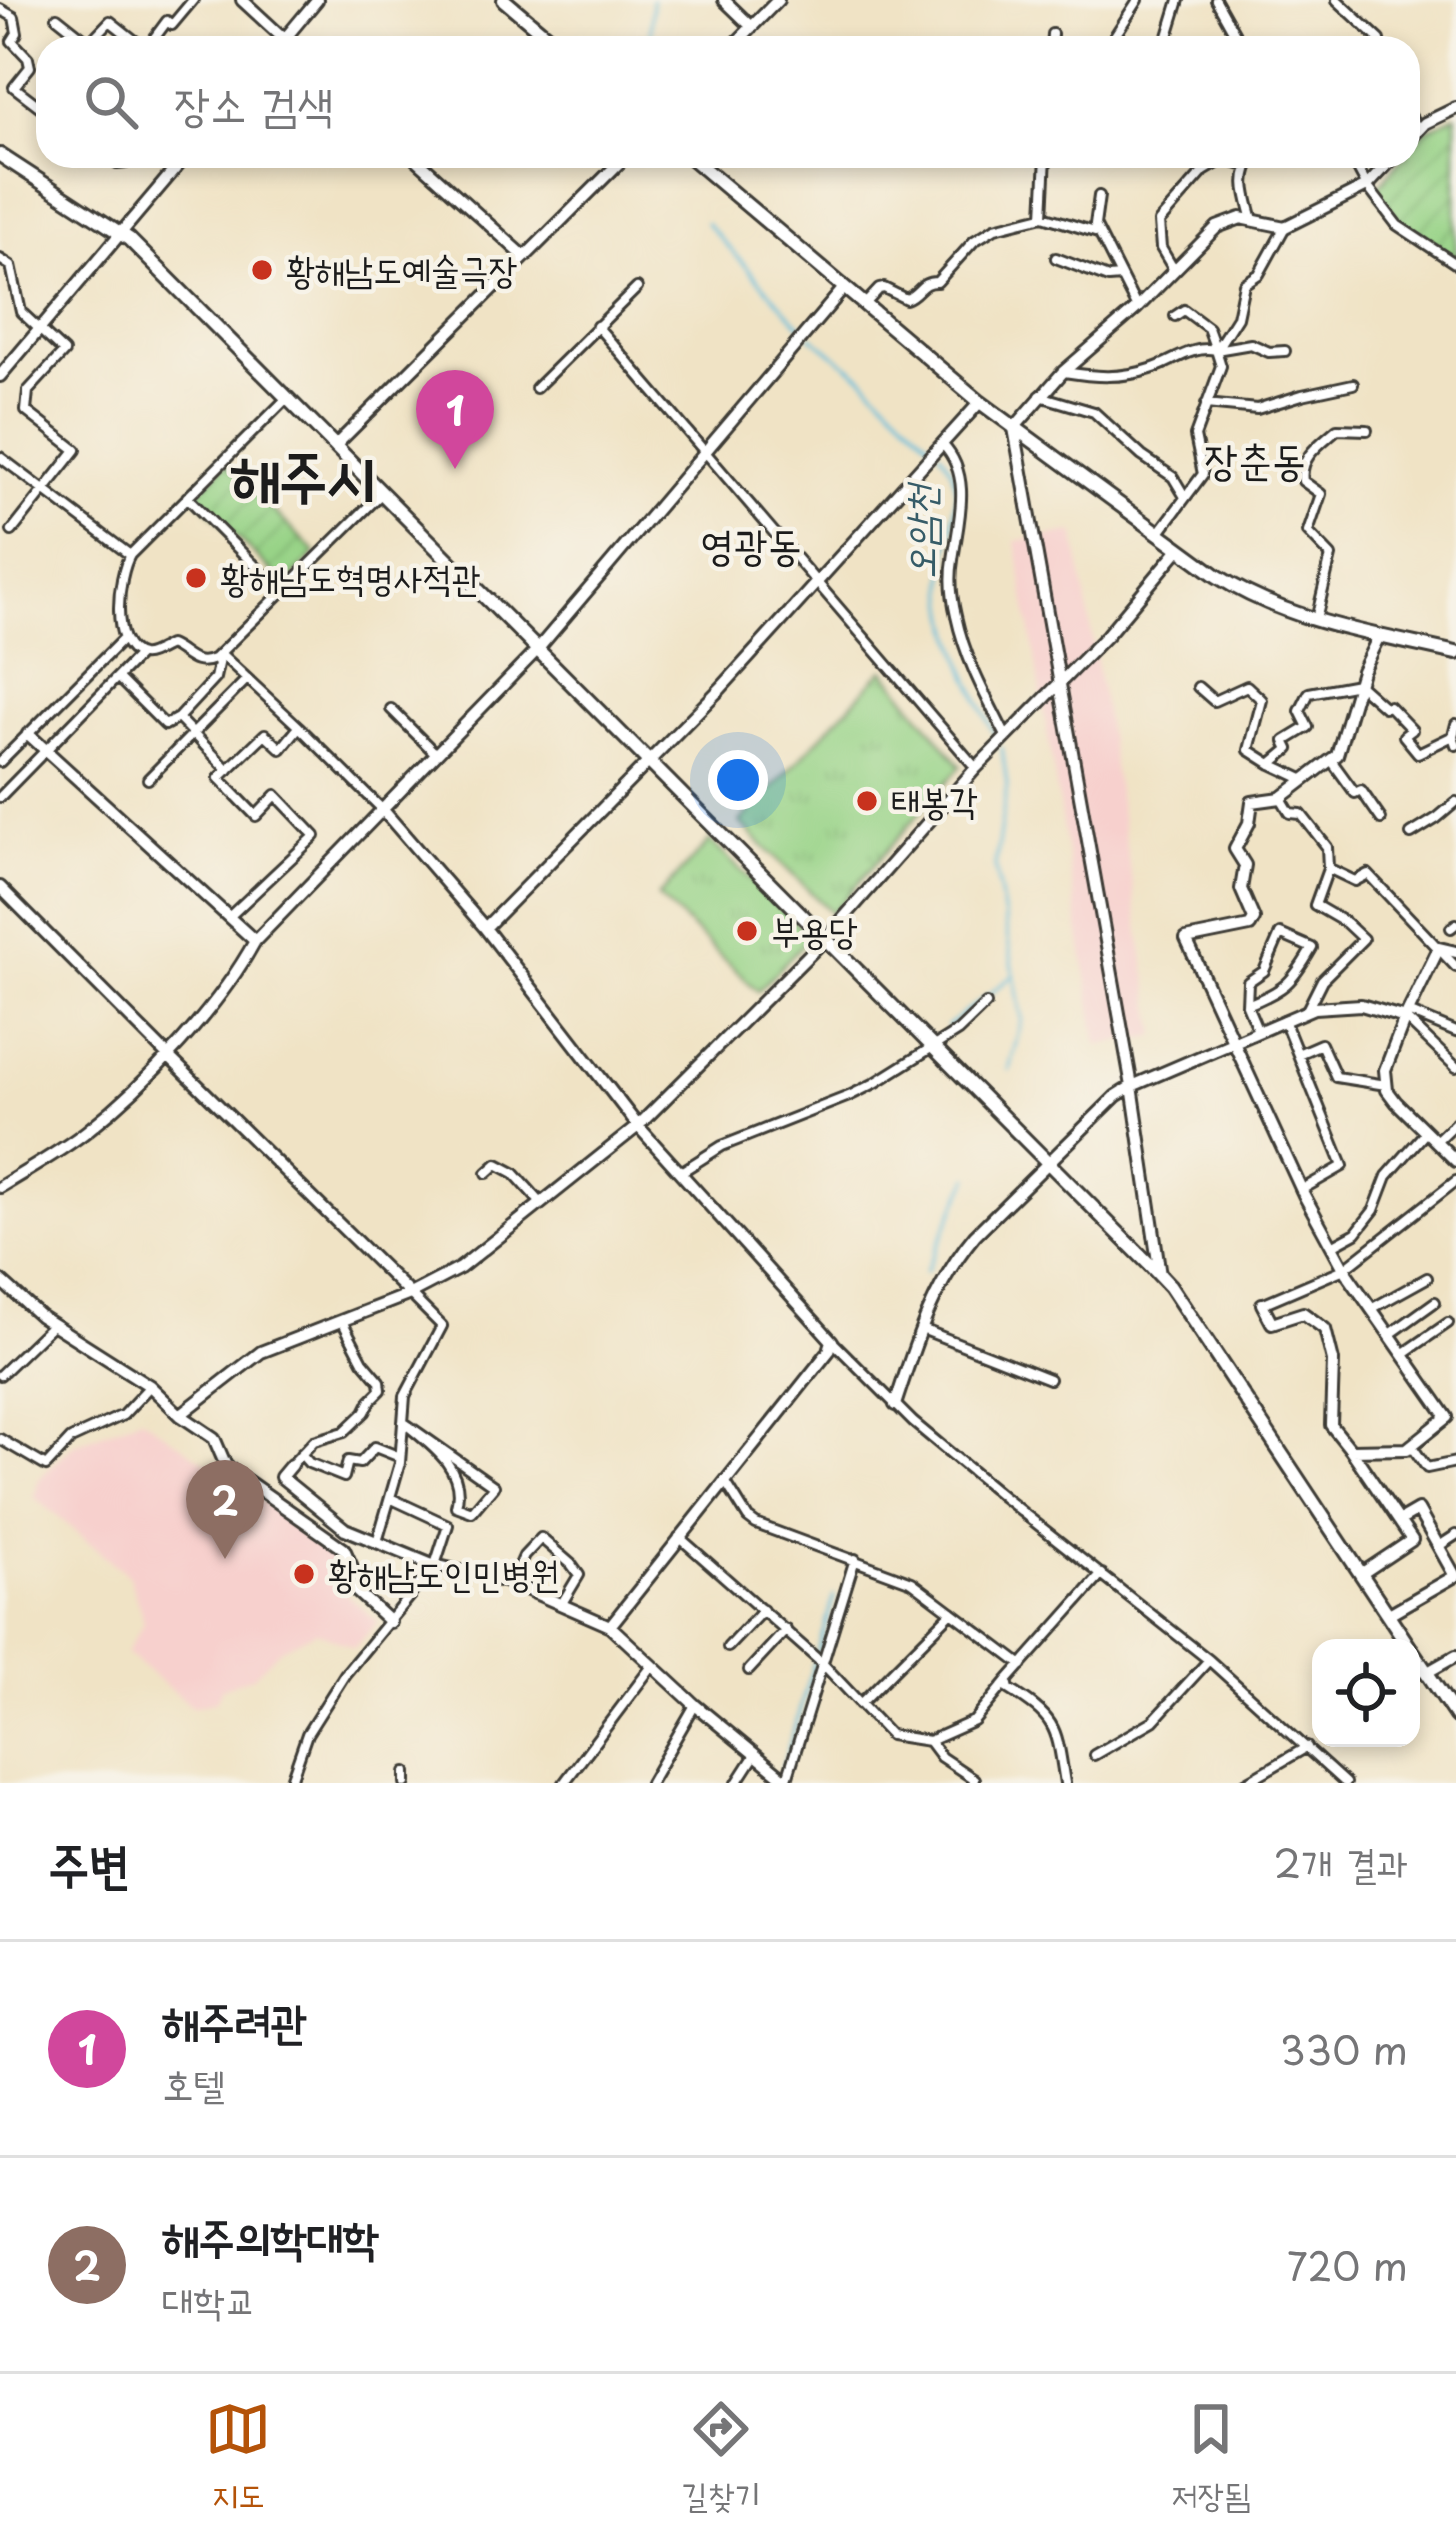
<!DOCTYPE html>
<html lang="ko">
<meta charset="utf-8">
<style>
:root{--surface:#fff;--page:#f2f2f2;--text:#202124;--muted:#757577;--line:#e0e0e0;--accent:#b45309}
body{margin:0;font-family:"Playpen Sans","Poor Story",sans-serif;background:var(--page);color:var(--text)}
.controls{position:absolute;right:36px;bottom:36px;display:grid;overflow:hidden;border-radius:24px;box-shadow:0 6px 18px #0003}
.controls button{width:108px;height:108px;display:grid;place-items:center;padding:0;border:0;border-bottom:3px solid var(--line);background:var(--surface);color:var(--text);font:60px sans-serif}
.you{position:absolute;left:738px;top:780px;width:42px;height:42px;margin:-30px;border:9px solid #fff;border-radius:50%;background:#1a73e8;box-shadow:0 0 0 18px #1a73e833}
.badge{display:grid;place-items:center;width:78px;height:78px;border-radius:50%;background:var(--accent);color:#fff;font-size:39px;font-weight:700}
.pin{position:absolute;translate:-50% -99px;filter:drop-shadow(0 3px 6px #0008)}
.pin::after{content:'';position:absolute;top:63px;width:42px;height:36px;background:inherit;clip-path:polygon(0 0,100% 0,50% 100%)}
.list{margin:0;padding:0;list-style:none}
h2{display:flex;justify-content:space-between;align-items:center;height:156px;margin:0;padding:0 48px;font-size:51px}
h2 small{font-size:39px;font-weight:400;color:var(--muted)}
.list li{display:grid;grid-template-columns:78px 1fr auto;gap:36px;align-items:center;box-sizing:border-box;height:216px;padding:0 48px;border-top:3px solid var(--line)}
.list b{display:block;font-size:45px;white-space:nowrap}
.list p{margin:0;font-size:39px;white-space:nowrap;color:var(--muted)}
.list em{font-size:39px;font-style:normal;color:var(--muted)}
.icon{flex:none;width:66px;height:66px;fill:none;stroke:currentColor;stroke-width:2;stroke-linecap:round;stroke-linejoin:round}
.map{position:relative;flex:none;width:1456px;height:1783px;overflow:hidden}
.search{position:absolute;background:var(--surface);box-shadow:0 6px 18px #0003;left:36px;right:36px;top:36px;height:132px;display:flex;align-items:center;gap:30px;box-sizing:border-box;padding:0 42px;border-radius:36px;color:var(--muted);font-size:45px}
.sheet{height:588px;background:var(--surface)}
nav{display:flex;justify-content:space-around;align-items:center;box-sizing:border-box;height:168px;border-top:3px solid var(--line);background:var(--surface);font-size:33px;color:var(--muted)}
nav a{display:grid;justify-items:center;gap:6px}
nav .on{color:var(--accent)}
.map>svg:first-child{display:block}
.built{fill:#f7d0cd}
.park{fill:url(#park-tufts);stroke:#5a7852;stroke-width:3}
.garden{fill:url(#garden-furrows);stroke:#5a7852;stroke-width:3}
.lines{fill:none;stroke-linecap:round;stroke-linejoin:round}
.stream{stroke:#5cbcdb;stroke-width:3}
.street-casing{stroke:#3c3a35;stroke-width:14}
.secondary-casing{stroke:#3c3a35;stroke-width:16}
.primary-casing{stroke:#3c3a35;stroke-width:18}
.street{stroke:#fff;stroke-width:8}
.secondary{stroke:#fff;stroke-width:10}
.primary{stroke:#fff;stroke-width:12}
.poi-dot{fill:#c8321e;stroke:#f7f3e8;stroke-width:4.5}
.labels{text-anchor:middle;stroke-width:9;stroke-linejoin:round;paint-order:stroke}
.poi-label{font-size:36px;fill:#1c1c1c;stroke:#f7f3e8;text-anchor:start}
.water-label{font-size:39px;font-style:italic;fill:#365c68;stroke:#f7f3e8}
.quarter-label{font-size:42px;fill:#1c1c1c;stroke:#f7f3e8}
.town-label{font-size:60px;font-weight:bold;fill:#1c1c1c;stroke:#f7f3e8}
</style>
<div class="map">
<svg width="1456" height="1783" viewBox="0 0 1456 1783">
<defs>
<pattern id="park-tufts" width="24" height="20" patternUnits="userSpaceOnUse" patternTransform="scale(3)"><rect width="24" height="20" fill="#98d387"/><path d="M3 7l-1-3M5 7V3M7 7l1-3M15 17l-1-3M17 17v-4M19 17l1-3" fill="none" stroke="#82b574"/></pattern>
<pattern id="garden-furrows" width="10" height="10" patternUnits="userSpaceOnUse" patternTransform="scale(3)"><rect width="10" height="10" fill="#98d387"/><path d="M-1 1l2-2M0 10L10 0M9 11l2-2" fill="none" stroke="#82b574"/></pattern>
</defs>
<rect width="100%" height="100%" fill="#f7f3e8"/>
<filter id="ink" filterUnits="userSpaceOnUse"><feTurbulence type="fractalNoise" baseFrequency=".00833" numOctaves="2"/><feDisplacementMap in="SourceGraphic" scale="24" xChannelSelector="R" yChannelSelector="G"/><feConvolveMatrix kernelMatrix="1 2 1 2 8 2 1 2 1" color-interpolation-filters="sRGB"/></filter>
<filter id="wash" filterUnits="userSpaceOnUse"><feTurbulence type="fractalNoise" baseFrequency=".004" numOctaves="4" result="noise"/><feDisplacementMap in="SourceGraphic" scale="48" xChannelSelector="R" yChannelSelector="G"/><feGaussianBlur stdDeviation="2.7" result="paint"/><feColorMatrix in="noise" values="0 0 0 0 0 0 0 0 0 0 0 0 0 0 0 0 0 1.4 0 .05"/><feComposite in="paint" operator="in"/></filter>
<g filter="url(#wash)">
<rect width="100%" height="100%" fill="#f0e3c5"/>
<path class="built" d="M1075,532L1157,1036L1098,1045L1016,541Z
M141,1417L335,1551L346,1568L337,1586L378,1622L354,1648L317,1631L280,1649L253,1676L222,1688L216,1701L192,1707L126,1653L144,1622L129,1576L34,1497L39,1479L73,1445Z"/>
<path class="park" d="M884,669L961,766L832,913L740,823Z
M710,841L810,936L758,991L658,897Z"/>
<path class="garden" d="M1456,115V258L1400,223L1374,191L1404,156H1408V151L1426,129Z
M226,464L316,553L285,585L195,496Z"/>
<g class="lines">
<path class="stream" d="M650,48L652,0
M706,223L804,329
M811,336L863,377L933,445
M940,452C971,486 947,529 946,569C943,629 972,687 997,739
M1002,748L1007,785L995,866L1022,1019L1009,1070
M947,1026L1013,976
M925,1272L970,1177
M782,1770L834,1596"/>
</g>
</g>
<g filter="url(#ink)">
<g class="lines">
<defs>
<path id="street" d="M1216,0L1235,34L1234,48
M1337,0L1380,40L1381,48
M0,9L14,17L17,33L12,41L28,58L30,67L14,87L48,113
M57,17L96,48
M89,43L110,21L144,48
M147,48L167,21L172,25L193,0
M1051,48L1052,34
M1107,48L1138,0
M1171,48L1168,36L1179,0
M1408,112L1419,130
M105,156L117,164L126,163L131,156
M1351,156L1367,186L1397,225L1456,264
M1099,196L1095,225L1137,308
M1043,216L1098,233
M1253,220C1247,197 1238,176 1255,156
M1285,227L1259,274L1244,284L1237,317L1216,350L1251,344L1269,352L1285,351
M1056,258L1108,278L1121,277
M0,259L11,266L21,312L64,352L28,391L26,411L76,450L12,531
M1174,270L1161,248L1159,222L1204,171L1224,159L1246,166
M865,304L879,289L884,288L906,299C920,294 920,281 937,282L974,241L995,228L1043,216L1046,156
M1175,316L1184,310L1208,328L1216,350
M597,326L976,768
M1064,372C1095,377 1121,379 1151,369C1174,362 1191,345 1216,350L1221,366L1195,436L1203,474L1159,533
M536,388L637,288
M1040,396L1094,412L1142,456L1173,477L1185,497
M286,399L130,555C118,576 109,647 141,655C148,657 162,648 169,645C186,652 192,668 214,659L382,493
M1206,404L1257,409L1302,395L1353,384
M943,445C973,476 958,522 953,560C950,577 952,599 956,616C965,659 986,697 1006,736
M0,457L130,555
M187,497L282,593
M1316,619L1331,556L1308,532L1321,494L1303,481C1299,457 1320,444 1337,429L1367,430
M221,654L299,727L382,809
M118,678L165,725L178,718L215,678L220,655
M1198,687L1214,701L1247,686L1262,700L1249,750L1271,764L1305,780
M391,709L436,754
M178,718L228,770
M1456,724L1453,736L1456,745
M1331,760L1355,793L1361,790L1381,819
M0,762L123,639
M1271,764L1289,749L1285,741L1308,727L1300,711L1309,693L1358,684L1384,707L1389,706L1412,730L1404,736L1418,753L1453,736
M148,779L247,679
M0,797L139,655
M1281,798L1290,813L1301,814L1327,847L1328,868L1355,881L1368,874L1456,967
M1411,834L1437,818L1456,802
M229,917L315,836L276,795L256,816L219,778L265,734L281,749L299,727
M1451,928L1456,924
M1247,1005C1285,990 1292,983 1312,948L1280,934L1264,971L1248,982L1247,1005L1258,1031
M1307,1010L1322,980L1363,939L1346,923L1315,905L1328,869
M1408,1012L1456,1032
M1405,1018L1456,1067
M1284,1020L1343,1166L1301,1190
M1298,1054L1321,1044L1336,1077L1386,1085
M1436,1141L1456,1122
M681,1172L722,1146L849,1096L875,1083L958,1031L986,1004
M487,1173L497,1164L514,1173L541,1203
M1332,1246L1356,1233L1374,1210L1387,1176L1426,1132
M1262,1304L1344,1269L1456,1181
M1371,1309L1427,1278
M922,1329L1049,1379
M1389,1335L1435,1302
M833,1342L913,1422L1003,1497L1209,1660L1345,1783
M1403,1354L1448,1323
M0,1375L53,1324
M403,1422L494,1486L472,1512L456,1506C467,1468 428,1443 403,1422Z
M0,1439L46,1466L71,1439L123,1415L150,1386
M1411,1445L1427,1468L1456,1462
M301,1454L309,1463L344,1477L348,1461L360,1463L375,1447L400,1457
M291,1465L314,1441L344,1432L365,1412L371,1400L381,1390L380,1381L363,1361L342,1321
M725,1481L748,1518L756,1524L912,1582L1022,1665
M679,1537L823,1664L890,1735L929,1741L941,1757L974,1779L972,1783
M377,1542L400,1463L405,1396L442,1326L410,1294
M1439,1546L1456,1535
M512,1583L524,1556L541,1538L571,1564L579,1575L561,1605
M728,1647L763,1610
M749,1670L786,1630
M860,1704L952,1612
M929,1741L974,1721L1007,1681
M1094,1755L1153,1721L1209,1660
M291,1780L307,1734L345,1674L435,1565L448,1525L390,1498
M786,1782L855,1559
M406,1783V1772
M564,1783L652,1666
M650,1783L695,1705
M737,1783L755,1755
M1065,1783C1056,1728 1059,1720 1009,1689L1007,1681L1102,1574
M1245,1783L1307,1747"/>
<path id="secondary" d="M242,0L294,48
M724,0L752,27
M277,48L317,0
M731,48L778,0
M1408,141L1425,123L1456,108
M413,156L525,257
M0,376L186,156
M335,446L626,156
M28,734L255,941
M382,809L485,928L638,1126L832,1341L829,1351L610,1626
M0,887L168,1056L410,1294
M485,928L721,688L980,402
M1456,952L1439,948L1405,1018L1385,1070L1387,1090L1396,1102L1456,1161
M0,1187C29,1169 60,1152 87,1131C147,1084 219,1007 255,941L537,650L844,288
M1160,1275L1132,1086L1014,428L1063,372L1137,308L1217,227L1241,218L1285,227L1367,186L1395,156
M0,1280L40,1316L150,1386L180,1415L214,1438L226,1466L344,1549L352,1567L341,1577L390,1622
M1262,1304L1272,1323L1303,1313L1325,1329L1333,1361L1331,1425L1351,1450L1407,1449L1447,1417L1347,1274L1304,1195L1186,939L1250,926L1254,919L1241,889L1245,865L1235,849L1249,823L1252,802L1281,798L1337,755L1362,671L1379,636
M895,1405C915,1344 933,1285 975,1235L1116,1096L1132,1086L1314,1008L1361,1005L1405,1018
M180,1415L261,1352L410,1294L460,1268L638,1126L825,939L976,768L1107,635L1179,549
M1351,1450L1412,1540L1361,1574
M291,1465L281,1477L345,1529L430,1564L512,1583L610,1626L695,1705L786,1780
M1389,1614L1455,1576L1418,1510L1399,1521
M1426,1673L1456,1656"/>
<path id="primary" d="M504,0L561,48
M0,155L129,239L1152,1267L1170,1286L1410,1648
M689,156L980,402L1217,576C1289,622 1374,634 1456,653
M1411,1649L1456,1716"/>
</defs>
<use href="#street" class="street-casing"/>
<use href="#secondary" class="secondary-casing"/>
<use href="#primary" class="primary-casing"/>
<use href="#street" class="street"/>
<use href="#secondary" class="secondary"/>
<use href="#primary" class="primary"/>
</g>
</g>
<g class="poi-dot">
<circle cx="262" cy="270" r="12"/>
<circle cx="196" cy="578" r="12"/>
<circle cx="867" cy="801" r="12"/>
<circle cx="747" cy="931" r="12"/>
<circle cx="304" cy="1574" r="12"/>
</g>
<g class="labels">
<g class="poi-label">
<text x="286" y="283">황해남도예술극장</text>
<text x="220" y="591">황해남도혁명사적관</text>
<text x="891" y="814">태봉각</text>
<text x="771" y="944">부용당</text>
<text x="328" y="1587">황해남도인민병원</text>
</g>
<g class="water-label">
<text transform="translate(921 532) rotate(-90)" y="14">오암천</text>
</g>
<g class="quarter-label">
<text x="1255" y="475">장춘동</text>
<text x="751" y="560">영광동</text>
</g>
<g class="town-label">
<text x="303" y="498">해주시</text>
</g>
</g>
</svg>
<div class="controls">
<button><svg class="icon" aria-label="locate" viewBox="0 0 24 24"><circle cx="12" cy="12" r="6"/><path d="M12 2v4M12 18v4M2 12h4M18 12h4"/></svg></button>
</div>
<div class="you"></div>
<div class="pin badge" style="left:455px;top:469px;background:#d1479c">1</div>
<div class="pin badge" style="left:225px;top:1559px;background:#8d6e63">2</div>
<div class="search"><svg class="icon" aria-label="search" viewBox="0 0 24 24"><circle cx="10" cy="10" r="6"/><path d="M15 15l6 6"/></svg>장소 검색</div>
</div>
<section class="sheet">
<h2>주변<small>2개 결과</small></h2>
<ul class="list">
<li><span class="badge" style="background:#d1479c">1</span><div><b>해주려관</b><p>호텔</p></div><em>330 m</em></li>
<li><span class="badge" style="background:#8d6e63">2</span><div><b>해주의학대학</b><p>대학교</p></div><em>720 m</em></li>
</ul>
</section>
<nav>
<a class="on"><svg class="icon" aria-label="map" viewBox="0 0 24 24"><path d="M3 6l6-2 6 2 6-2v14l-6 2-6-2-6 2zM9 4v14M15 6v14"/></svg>지도</a>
<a><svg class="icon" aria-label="directions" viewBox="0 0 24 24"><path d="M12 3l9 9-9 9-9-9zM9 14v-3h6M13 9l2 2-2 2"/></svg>길찾기</a>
<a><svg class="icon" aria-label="saved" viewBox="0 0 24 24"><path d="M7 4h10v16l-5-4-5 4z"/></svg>저장됨</a>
</nav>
